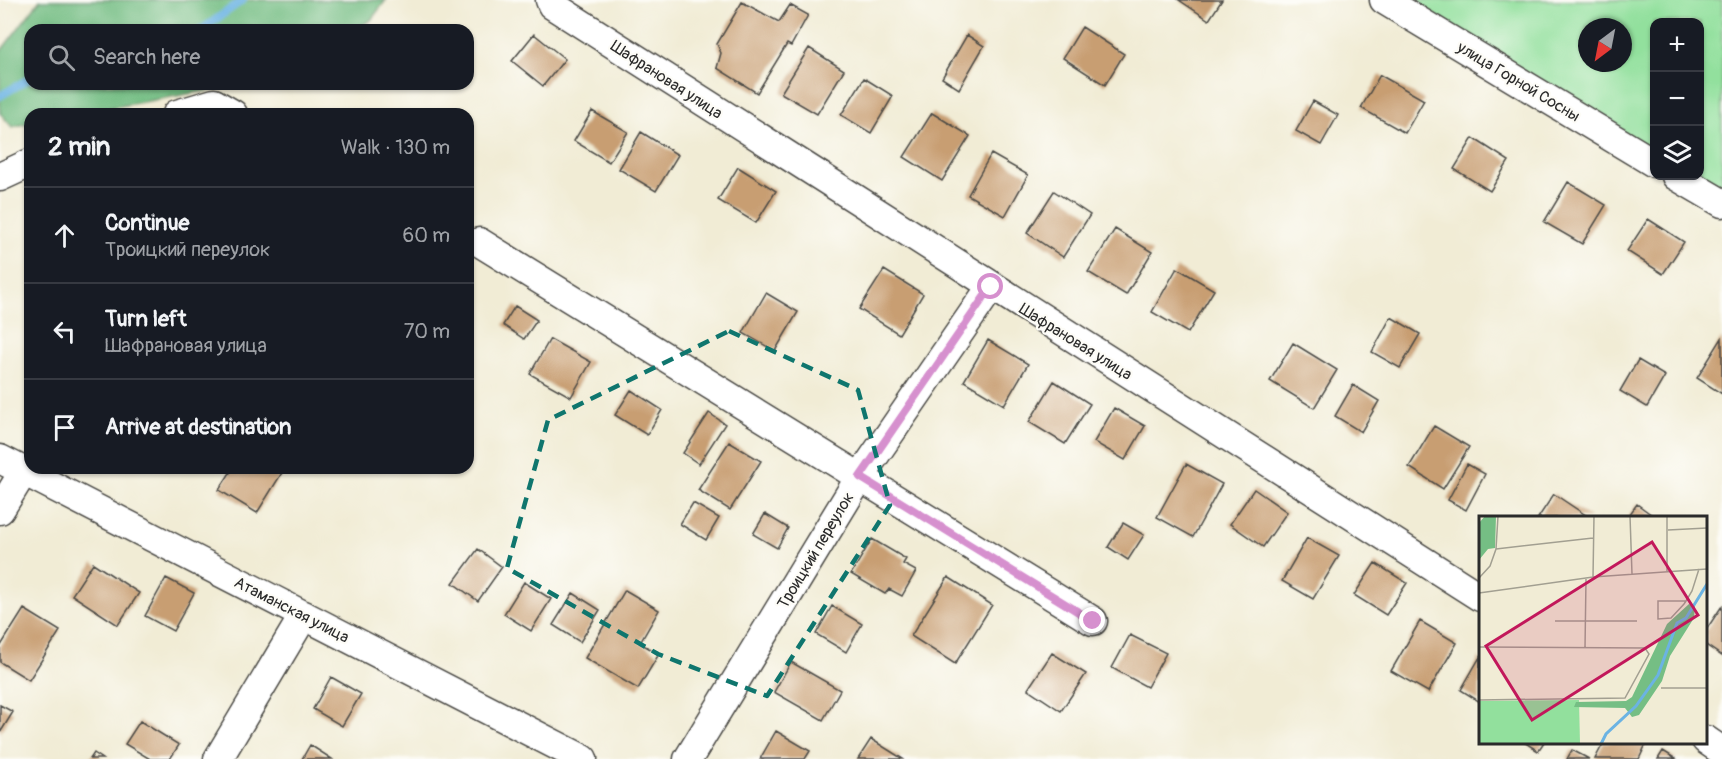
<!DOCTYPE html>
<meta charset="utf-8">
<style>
:root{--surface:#171b24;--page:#20242c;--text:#f1f3f6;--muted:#9ea1a6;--line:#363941}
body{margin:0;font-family:Pangolin,sans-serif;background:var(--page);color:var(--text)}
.controls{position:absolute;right:18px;top:18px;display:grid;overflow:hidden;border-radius:12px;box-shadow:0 2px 4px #0004}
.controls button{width:54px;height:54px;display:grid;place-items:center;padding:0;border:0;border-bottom:2px solid var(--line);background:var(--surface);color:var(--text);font:30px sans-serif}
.compass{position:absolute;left:1578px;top:18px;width:54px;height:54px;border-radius:50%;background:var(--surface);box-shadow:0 2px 4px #0004;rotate:212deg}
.stop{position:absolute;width:18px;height:18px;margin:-14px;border:4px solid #d690ce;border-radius:50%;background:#fff}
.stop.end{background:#d690ce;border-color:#fff;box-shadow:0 2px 6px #0008}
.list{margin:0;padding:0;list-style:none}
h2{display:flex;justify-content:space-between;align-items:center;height:78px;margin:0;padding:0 24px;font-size:26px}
h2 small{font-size:20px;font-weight:400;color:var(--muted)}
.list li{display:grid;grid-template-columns:39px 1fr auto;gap:18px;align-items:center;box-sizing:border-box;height:96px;padding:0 24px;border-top:2px solid var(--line)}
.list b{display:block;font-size:22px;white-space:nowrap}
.list p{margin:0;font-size:20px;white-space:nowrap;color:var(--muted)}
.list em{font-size:20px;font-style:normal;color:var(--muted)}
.icon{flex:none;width:33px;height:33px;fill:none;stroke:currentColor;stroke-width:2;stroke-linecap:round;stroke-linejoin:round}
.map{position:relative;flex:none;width:1722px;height:759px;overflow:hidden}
.search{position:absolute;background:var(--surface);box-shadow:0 2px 4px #0004;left:24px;top:24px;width:450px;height:66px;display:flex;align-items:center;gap:15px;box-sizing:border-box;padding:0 21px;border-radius:18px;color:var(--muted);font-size:22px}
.panel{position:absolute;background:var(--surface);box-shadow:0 2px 4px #0004;left:24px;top:108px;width:450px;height:366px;border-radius:18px}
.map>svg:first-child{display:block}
.green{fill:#92e09d;stroke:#5e8664;stroke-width:1.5;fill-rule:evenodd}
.forest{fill:#75be84;stroke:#507458;stroke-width:1.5}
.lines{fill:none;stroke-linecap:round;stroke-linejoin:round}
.stream{stroke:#6bb3e3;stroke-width:8}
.building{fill:#c89e72}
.minor-casing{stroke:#494844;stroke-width:31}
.minor{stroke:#fff;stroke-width:28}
.route{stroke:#d690ce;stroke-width:8}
.marked{fill:none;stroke:#0f766e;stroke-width:4.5;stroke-dasharray:12 8;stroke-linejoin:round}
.labels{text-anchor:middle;stroke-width:4.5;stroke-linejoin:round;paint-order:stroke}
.street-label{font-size:16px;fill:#2b2b2b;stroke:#fdfcf7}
.inset-river{fill:none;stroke:#6bb3e3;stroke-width:3}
.inset-road{fill:none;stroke:#a29f91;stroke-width:1.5}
.view{fill:#c2185b;fill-opacity:0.15;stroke:#c2185b;stroke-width:3}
.inset-edge{fill:none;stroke:#2b2b2b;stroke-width:3}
</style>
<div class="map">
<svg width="1722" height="759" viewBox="0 0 1722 759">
<rect width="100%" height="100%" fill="#fdfcf7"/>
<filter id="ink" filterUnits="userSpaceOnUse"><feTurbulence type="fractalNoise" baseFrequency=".0167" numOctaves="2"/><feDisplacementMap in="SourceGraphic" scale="12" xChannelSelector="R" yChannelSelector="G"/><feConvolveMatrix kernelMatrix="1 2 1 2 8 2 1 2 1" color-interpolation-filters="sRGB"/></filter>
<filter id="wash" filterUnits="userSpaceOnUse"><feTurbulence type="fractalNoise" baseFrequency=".008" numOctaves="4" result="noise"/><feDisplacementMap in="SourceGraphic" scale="24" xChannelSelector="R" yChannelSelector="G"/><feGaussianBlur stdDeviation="1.35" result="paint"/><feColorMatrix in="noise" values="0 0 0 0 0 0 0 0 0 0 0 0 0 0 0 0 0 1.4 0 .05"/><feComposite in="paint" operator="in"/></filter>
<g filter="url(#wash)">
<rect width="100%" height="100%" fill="#f1ecd5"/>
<path class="green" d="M1399,0H1722V199L1700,176V22H1654V157ZM1587,27H1623V63H1587Z"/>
<path class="forest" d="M40,0H386L371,20L354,30H30V84H243L76,114H30V123L12,127L0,113V52Z"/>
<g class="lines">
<path class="stream" d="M201,30L243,0
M0,96L30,78"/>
</g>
<g id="blocks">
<path class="building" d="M1179,0H1222L1209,20Z
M742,2L779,22L790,5L808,15L791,46L787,44L757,93L717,68L721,53L717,44Z
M1082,27L1124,54L1105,85L1063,58Z
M534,34L565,59L543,86L512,61Z
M967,35L984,46L959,89L942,78Z
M809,48L844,70L817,114L781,93Z
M1380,75L1424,100L1405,133L1361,108Z
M864,78L893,96L871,133L841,115Z
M1313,101L1338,115L1321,145L1296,131Z
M592,111L628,132L609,162L574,141Z
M932,113L970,136L942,181L904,157Z
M641,132L678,155L656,191L619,169Z
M1473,138L1509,161L1490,191L1454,169Z
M991,154L1028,175L1005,216L968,195Z
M738,167L776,191L756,223L718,200Z
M1568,182L1606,205L1582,244L1544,222Z
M1054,191L1090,215L1063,257L1027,233Z
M1648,219L1684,242L1663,274L1627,251Z
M1115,229L1152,252L1126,295L1088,272Z
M1177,268L1214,290L1188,333L1152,312Z
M884,270L923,294L899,334L859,309Z
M766,293L798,312L775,351L743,333Z
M515,306L537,320L524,339L503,325Z
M1391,317L1420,334L1400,368L1372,352Z
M1722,338V394L1697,378Z
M550,339L591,362L571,397L530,374Z
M988,340L1028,364L1004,405L964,381Z
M1293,343L1337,370L1314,408L1270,381Z
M1638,360L1665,376L1647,407L1620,391Z
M1054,381L1090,404L1065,444L1029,422Z
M1353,385L1379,401L1361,432L1335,416Z
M631,390L662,410L647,435L615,415Z
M1114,408L1145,426L1125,460L1094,442Z
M709,413L725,424L699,464L683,453Z
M1434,426L1469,447L1443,489L1409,467Z
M729,442L761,461L730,510L698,490Z
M1186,464L1222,484L1193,537L1157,517Z
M1467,464L1485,474L1466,510L1448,500Z
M233,468H285L257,513L219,490Z
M1254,489L1287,512L1263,547L1230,524Z
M1554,494L1590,518H1538Z
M693,503L719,518L706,540L680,524Z
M1637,504L1656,518H1627Z
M765,514L788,528L777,548L753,534Z
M1123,523L1144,535L1128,560L1108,547Z
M1307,538L1339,556L1313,599L1282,581Z
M872,539L906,559L903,564L916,571L902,596L889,589L885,594L851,574Z
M478,549L502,567L478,601L453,583Z
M93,563L139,593L118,625L72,595Z
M1375,563L1407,583L1386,615L1354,595Z
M948,577L992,605L955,664L911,636Z
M166,578L194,593L173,631L145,616Z
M524,582L551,599L531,631L504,614Z
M625,590L659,610L640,643L659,654L638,689L585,658Z
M573,593L600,610L580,642L553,625Z
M832,606L862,624L846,652L816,634Z
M1722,606V656L1706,645V630Z
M24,609L60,631L29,680L0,662V647Z
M1420,621L1457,643L1428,692L1391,671Z
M1130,635L1166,653L1147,687L1112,668Z
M1052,653L1086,674L1061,711L1028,689Z
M1480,657V702L1461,690Z
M791,662L840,690L823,720L774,692Z
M331,677L361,694L342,726L313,709Z
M0,705L13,712L0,733Z
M140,721L179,745L170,759H150L125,744Z
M776,731L810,751L805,759H760Z
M871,739L903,759H858Z
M1524,742H1544L1538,751Z
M1604,742H1647L1639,759H1595Z
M310,745L332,759H302Z
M1572,750L1589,759H1567Z
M1663,751L1676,759H1658Z
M94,753L103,759H90Z"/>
</g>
</g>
<g filter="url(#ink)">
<use href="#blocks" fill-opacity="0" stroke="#494844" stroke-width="1.5"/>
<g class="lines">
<defs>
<path id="minor" d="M550,0L552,5L1480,597
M1384,0L1654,163
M177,114L214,103L233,114
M1676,176L1722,203
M0,177L30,163
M479,242L1093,621
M0,459L583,759
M0,510L24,471
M1706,740L1722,751
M218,759L304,615
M688,759L860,477L991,287"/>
</defs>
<use href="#minor" class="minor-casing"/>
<use href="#minor" class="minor"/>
</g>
</g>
<g class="lines" filter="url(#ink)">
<path class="route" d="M991,287L860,477L1093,621"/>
</g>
<path class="marked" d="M729,331L858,390L890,505L767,696L658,654L507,568L548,420Z"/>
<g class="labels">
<g class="street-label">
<text transform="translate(667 79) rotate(33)" y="6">Шафрановая улица</text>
<text transform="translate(1519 81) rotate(31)" y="6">улица Горной Сосны</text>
<text transform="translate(1076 341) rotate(32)" y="6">Шафрановая улица</text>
<text transform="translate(815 550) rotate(-59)" y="6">Троицкий переулок</text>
<text transform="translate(292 609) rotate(27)" y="6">Атаманская улица</text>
</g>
</g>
<g transform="translate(1479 516)">
<rect width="228" height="228" fill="#f1ecd5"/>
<path d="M100,184L101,228H0V185Z" fill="#92e09d"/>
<path d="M6,0H17L16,32L9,33L0,44V7ZM210,88L216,90L215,102L191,140L183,165L160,199L153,201L146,192L95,191L97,186L147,185L153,181L188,108Z" fill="#75be84"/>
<path class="inset-river" d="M122,228L127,218L157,190L179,159L198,107L207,102L228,68"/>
<path class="inset-road" d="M151,0L153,58M189,14L228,12M17,33L114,22M188,55V0M114,61L115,0M0,62L11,50L17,33L19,0M0,77L114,61L228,53M207,85H179V103L192,102L205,88L207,85L213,75L220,53M76,105H158M0,131L166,132L170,138L146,182L0,184M106,132L107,63M182,172H228"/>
<path class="view" d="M173,26L219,99L53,204L7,130Z"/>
<rect width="228" height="228" class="inset-edge"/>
</g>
</svg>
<div class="controls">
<button>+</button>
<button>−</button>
<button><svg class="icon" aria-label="layers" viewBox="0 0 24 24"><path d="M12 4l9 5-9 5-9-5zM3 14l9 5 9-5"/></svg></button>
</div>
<svg class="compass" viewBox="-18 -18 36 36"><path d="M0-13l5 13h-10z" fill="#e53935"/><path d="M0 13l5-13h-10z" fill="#9ea1a6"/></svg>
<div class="stop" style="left:991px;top:287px"></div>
<div class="stop end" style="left:1093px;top:621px"></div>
<div class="search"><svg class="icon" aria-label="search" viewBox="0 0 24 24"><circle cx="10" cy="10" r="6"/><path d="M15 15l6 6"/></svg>Search here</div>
<section class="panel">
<h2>2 min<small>Walk · 130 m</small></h2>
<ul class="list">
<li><svg class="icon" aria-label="ahead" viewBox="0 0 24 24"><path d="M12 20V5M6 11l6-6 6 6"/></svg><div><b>Continue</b><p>Троицкий переулок</p></div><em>60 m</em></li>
<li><svg class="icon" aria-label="left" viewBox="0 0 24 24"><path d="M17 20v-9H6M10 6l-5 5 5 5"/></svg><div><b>Turn left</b><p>Шафрановая улица</p></div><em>70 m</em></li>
<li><svg class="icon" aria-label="arrive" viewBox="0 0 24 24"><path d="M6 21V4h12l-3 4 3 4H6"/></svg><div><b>Arrive at destination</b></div></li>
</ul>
</section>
</div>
